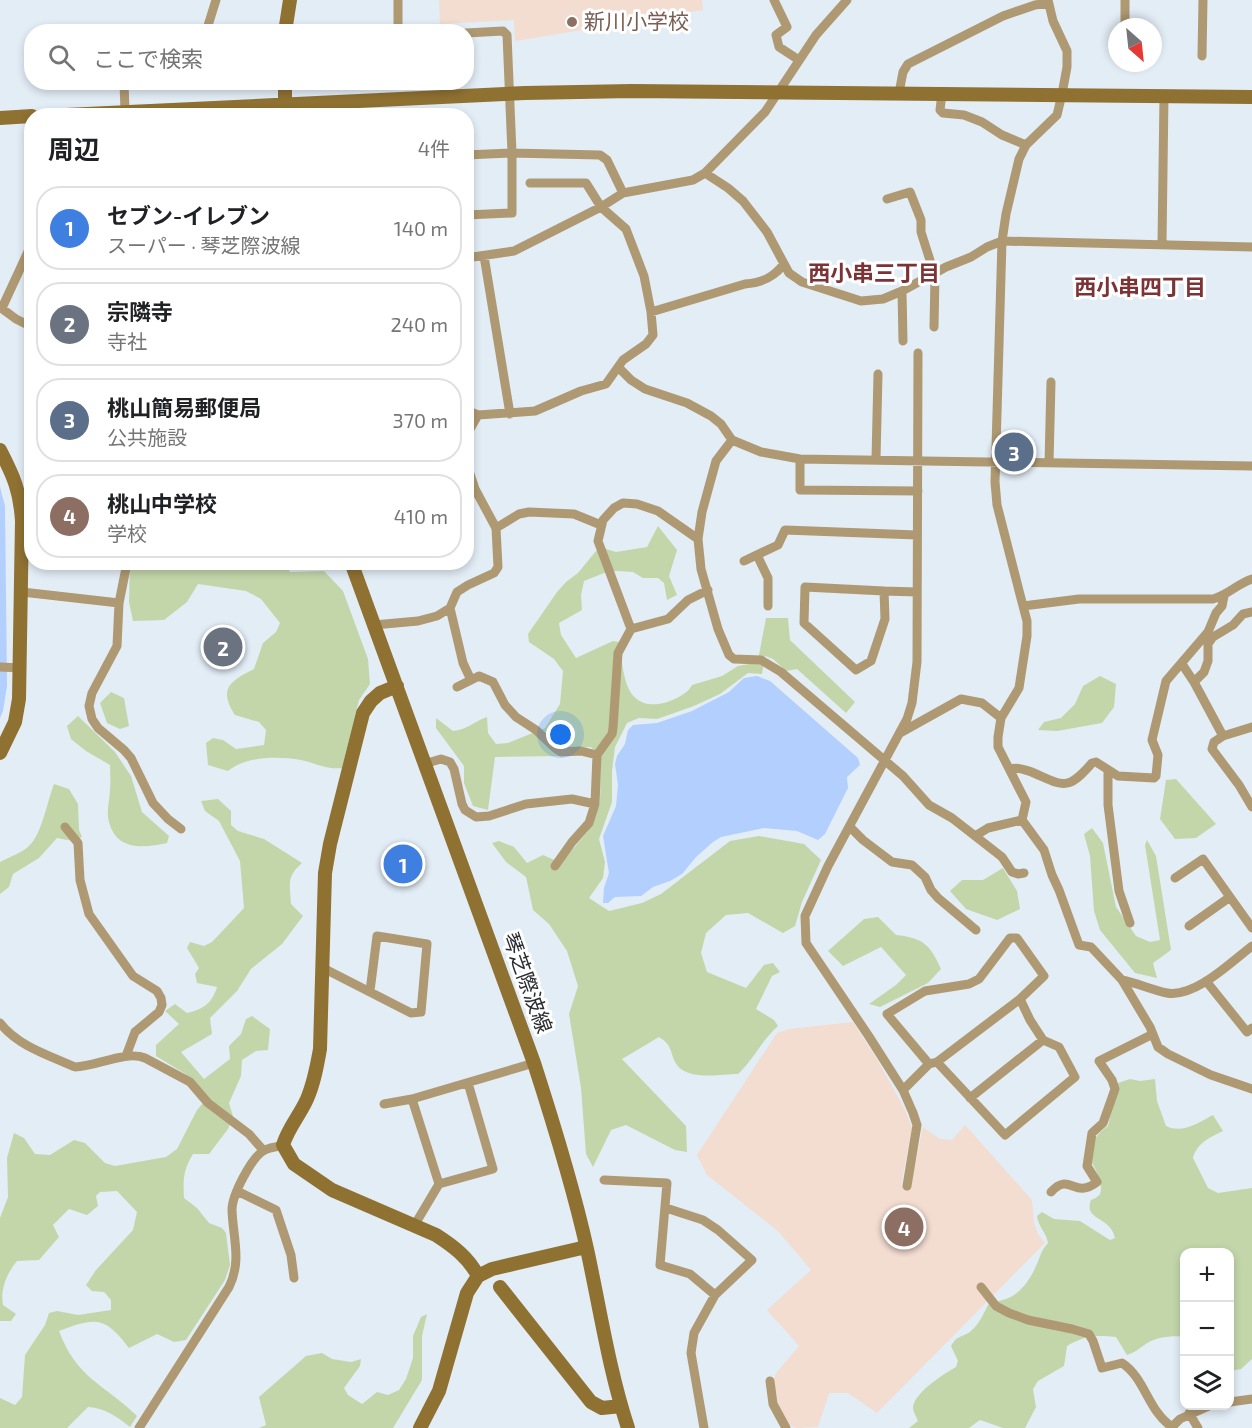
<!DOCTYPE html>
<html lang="ja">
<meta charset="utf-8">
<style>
:root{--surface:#fff;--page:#f2f2f2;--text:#202124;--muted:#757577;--line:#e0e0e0;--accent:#db2777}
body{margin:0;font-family:"Exo 2","Noto Sans JP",sans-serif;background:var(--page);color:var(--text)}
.controls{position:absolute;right:18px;bottom:18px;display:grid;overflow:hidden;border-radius:12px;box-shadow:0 3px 9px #0003}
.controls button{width:54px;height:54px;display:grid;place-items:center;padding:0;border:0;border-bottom:2px solid var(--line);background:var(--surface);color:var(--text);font:30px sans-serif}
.compass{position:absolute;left:1108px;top:18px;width:54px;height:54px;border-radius:50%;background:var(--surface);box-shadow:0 3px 9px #0003;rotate:153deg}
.you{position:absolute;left:561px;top:735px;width:21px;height:21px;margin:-15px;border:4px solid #fff;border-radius:50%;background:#1a73e8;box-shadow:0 0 0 9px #1a73e833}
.badge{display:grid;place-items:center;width:39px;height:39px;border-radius:50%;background:var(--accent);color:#fff;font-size:20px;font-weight:700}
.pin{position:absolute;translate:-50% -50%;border:3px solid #fff;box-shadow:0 2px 6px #0006}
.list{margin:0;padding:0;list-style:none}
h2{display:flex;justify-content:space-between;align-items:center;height:78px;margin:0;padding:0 24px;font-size:26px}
h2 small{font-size:20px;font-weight:400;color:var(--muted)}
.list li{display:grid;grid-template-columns:39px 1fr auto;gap:18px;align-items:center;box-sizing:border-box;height:84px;margin:0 12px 12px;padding:0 12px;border:2px solid var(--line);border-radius:24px}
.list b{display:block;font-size:22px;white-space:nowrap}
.list p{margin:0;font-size:20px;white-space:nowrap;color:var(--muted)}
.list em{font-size:20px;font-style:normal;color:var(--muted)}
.icon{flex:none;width:33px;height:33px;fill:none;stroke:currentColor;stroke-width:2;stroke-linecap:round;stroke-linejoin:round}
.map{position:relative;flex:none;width:1252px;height:1428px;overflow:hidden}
.search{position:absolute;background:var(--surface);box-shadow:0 3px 9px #0003;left:24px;top:24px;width:450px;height:66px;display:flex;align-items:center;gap:15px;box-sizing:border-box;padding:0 21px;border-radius:24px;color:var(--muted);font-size:22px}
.panel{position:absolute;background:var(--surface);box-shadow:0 3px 9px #0003;left:24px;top:108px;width:450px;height:462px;border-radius:24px}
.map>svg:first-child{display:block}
.education{fill:#f3dcd0}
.green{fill:#c3d6aa}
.water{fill:#b2cffd}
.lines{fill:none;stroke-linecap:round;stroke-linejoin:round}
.street{stroke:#ae9972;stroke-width:9}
.secondary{stroke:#8f7132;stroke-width:14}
.education-dot{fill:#8d6e63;stroke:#fff;stroke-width:2}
.labels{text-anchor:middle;stroke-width:6;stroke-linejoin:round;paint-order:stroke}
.education-label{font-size:21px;fill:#785e54;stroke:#fff;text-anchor:start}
.street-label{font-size:21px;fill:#292c30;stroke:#fff}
.neighbourhood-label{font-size:22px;font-weight:bold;fill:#7b3336;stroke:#fff}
</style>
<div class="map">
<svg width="1252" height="1428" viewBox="0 0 1252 1428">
<rect width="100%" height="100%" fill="#e3edf6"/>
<path class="education" d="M439,0H702L703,10L515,41L514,20L440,24Z
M853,1022L878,1061L905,1110L912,1128L901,1185L910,1189L923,1127L940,1139L952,1140L965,1125L1032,1200L1034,1223L1038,1234L1045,1243L877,1413L848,1393H829L818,1427L796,1428L786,1423L775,1403L772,1382L777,1372L799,1346L767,1310L811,1270L778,1231L707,1175L697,1155L777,1033L789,1029Z"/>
<path class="green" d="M658,526L677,550L669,576L677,595L667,600L664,583L658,578H643L633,572L617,571L604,573L584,581L581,595L582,610L559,623L561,635L576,658L613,641L619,642C624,672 623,712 664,703C674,700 688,694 692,685L722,676L738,666L754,663L759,655L766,618H788L790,640L855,702L846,713L797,669L786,671L773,659L765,656L762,674L748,673L720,694L694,706L657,719L639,718L627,723L615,747L612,771V802L599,839L605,862L603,878L589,898L609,911L642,903L661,894L730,841L759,836L804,844L821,860L802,902L795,926L783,933L748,913L726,915L706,933L701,953L707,972L746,988L764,965L773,963L780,972L772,976L756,1009L774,1020L778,1026C762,1040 754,1059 738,1074C721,1074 689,1081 677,1065C669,1053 674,1046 659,1037L622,1059L686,1126L687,1152L675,1150L626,1125L611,1130L593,1167L586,1154L581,1088L569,1014L578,986L567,951L549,924L533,910L526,877L506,862L492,843L499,841L514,847L527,863L543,855L561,863L589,830L600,803L601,759L591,747L572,748L561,756L495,757L488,810L473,806L464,783V766L436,728V718L453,731C466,730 475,721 487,717L488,733L496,744L508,743L545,728L560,704L563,671L554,659L529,642L528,634L557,592L566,582L578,573L596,551L606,549L616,552L647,547Z
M284,562L290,572L324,571L343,591L368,659L370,684L359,700L342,768C327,770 315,763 301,760C278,756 246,756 228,771L208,765L206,743L213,738L223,740L236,749L264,745L266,730L259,722L235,715C218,689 230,681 254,669L263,643L276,632L280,623L261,599L246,591L198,584L187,602L164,620L133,621L129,602L130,563Z
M1100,676L1116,684L1114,707L1102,723L1057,731L1038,730L1044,722L1061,718L1075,704L1083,686Z
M111,692L124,698L129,726L120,729L107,723L100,703Z
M78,716L115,752L131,776L142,812L169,836L167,843C141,849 113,850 108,817C107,808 110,798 110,789C111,781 110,773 110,765L86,751L71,739L67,726Z
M1176,779L1216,824L1196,838L1175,839L1160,819L1166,780Z
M54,784L69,789L78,804L79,830L82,837L73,841L57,838L39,858L13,874L9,887L0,894V862C9,857 22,853 29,846C42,834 47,802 54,784Z
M218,799L231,811V825L238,831L264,839L302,863C286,877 290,884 291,904L303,916L282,944L251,969L237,991L210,1018L212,1034L181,1052L204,1079L230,1059L229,1046L241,1034L246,1019L252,1016L270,1029L268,1050L256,1051L242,1060L241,1076L229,1103L233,1116L228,1129L209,1154H193C183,1171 183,1179 184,1198L197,1208L209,1223L222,1228L226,1233L230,1265L225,1280L186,1340L174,1342L157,1334L129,1348C105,1316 95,1317 59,1331C76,1378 104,1384 137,1416L130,1427C117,1417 106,1408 88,1407L67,1428H0V1398L15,1405L22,1397L25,1355L45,1325L49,1313L57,1311L78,1315L111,1310V1300L104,1292L92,1291L86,1285L96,1270L133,1230L137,1212L117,1191L100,1192L96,1196L98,1206L87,1215L69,1209L53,1225L59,1237L39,1260L17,1261C7,1273 0,1289 3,1305L16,1314L11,1321H0V1218L8,1197L7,1158L14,1133L24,1138L35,1154L50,1155L74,1140L85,1143L105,1163L115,1166L166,1157L177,1149L197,1110L208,1097L187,1075L156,1056V1045L179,1024L165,1011L175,1004L187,1013C204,1009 212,1003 217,987L197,983L195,974L199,968L187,948L190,942L204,946L212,942L244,908L240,861L219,821L205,811L201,801Z
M1092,828L1103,843L1116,907L1136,936L1150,942L1160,940L1145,845L1147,840L1156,856L1171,950L1153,963L1157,978L1135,973L1100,930L1094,911L1090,856L1084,834Z
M1003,868L1017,891L1020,909L997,920L966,909L950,891L962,880H983Z
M878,917L896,935C924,938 930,945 941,969L928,983L880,1007L869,1004L896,985L906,975L881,947L843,966L828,951L864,919Z
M1130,1079L1140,1081L1155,1079L1157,1101L1166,1126C1182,1134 1198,1123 1213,1115L1223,1131C1210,1137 1197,1143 1193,1158L1208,1188L1218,1193L1252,1188V1359L1241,1369L1230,1371V1252H1184V1337C1175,1335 1158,1337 1149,1342C1141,1347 1136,1352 1127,1355L1116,1337C1095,1335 1086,1335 1067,1346L1064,1366L1038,1381L1033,1389L1036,1407L1025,1428H1003L980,1420L969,1428H909L918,1421C916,1416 913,1412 913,1407C915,1392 944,1374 956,1367L958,1361L951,1346C958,1334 962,1338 971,1331C979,1324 983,1315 988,1305C994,1302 1000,1301 1006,1299C1019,1295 1030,1280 1035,1268C1041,1257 1039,1253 1048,1243C1046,1232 1038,1226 1037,1216L1042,1212L1054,1219L1080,1221L1110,1240L1115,1238C1111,1216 1083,1221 1091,1200C1094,1199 1098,1197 1100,1194C1104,1185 1095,1167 1090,1160C1093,1143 1093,1136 1108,1126L1114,1099L1112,1085Z
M427,1314L422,1336V1380L393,1428H259L266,1425L259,1397L306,1356L322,1353L332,1359L351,1362L361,1359L360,1366L344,1388L348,1395L362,1404L377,1392L388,1395L399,1390L406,1379L413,1358V1336L421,1317Z"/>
<path class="water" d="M0,487L5,506L7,686L3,711L0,718Z
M757,676L770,681L858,758L860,765L847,777L848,788L825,834L818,840L797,831L764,828L721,837L713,842L696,857L682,874L670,881L653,887L641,896L615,897L608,903H603L604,888L609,873L603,836L616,806L618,785L615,764L617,756L625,744L628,730L633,725L657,723L692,711L729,692L744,678Z"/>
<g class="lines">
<path class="street" d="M398,0V32
M774,0L787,27L776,35L779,47L799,60
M1048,0L1053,21L1067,51V67L1062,94L1057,115L1026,145L1019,159L1006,214L1002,241L995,482L997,505L1023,606L1027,621V636L1019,688L1001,718L998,737V747L1026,802L1022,820L1044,850L1052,875L1059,890L1079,945L1091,947L1122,980L1150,1027L1158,1047L1168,1054L1211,1075L1252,1089
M1125,27V0
M206,32L216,0
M466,33L503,31L507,35L512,153V213L466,215
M1202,56L1203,0
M124,82L125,111
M899,93L903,72L908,64L1003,16L1035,5L1048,3
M942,93L940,110L943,113L964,115L982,122L1002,135L1026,145
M466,155L512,153L600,155L607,160L623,193
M705,173L728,188L743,201L767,232L789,273L802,282L861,301L883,299L902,291L946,267L971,257L987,247L1002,241L1252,247
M887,199L910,192L921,220V232L935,276L934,327
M1162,244L1164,96
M484,256L510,414
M466,258L514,251L601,207L623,193L693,180L705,173L765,112L816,35L847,0
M902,291L903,341
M0,307L16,319L32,327
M2,308L32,243
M651,312L745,284C761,283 773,278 783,265
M619,368L631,380L645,389L687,403L711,416L721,424L732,440L761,452L800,459L1252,466
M466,410L478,415L535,411L581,391L606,384L623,360L646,344L653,335L651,312L644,276L626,229L601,207L586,183H530
M466,436L478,415
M732,440L716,461L702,512L698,539L701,569L718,629L729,655L734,659L761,660L781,672L903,776L929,805L952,818L1002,857L1012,872L1018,874L1024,873
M800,459V490L918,491
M876,459L878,374
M1049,463L1051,382
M496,528L519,514L529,512L574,514L601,525
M698,539L658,511L637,504L623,503L614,508L603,520L598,541L631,629L668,619L688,600L708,590
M757,555L768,578V606
M744,561L778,545L785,530L917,535
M125,562L126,568L119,603L117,646L92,693L89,706L92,719L98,728L124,750L131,758L153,803L168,819L181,829
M805,587L884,591L885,619L871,661L856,670L804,623Z
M884,591L917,592
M22,592L119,603
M1023,606L1079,599H1213C1228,595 1237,584 1252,579
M450,608L463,663L471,680
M374,625L418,621L437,616L450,608L457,592L468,585L494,573L498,567L496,528L475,489L466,462
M1182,664L1194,682L1223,736L1252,727
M0,667L21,668
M1194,682L1204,672L1208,661V644L1213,637L1233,625L1243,614L1252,612
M457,687L479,676L493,682L505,705L516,717L536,730L555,748L561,752L581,751L597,755
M900,733L961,699L982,703L1001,718
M1223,736L1214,742L1212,749L1239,785L1252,807
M424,764L441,759L450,762L454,769L462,804L465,810L476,817L489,816L526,804L572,799L595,804
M1010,769C1017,767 1022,769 1029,771C1063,785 1066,793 1092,763L1096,762L1118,776L1154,778L1156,776L1158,755L1152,740L1166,681L1208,632L1216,613L1222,606L1224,596
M1108,770V805L1119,891L1130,923
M65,827L78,843L80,880L89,914L133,976L157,991L161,998L162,1005L159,1012L135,1032L126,1056
M850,827L863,840L892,862L912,865L925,877L931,890L938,898L976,930
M975,836L988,828L1022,820
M555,866L572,842L589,823L595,804L597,755L612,734L613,728L618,653L631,629
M1175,878L1203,859L1230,897
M1189,926L1230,897L1252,928
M323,968L411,1013L421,1012L427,944L377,936L370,991
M1122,980C1137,983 1152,990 1167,993C1195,998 1231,962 1252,946
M1206,981L1247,1032L1252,1028
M0,1023C18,1046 48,1055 75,1067C95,1067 126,1050 145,1058L190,1082L208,1103L249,1134L263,1150
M929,1064L887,1014L925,991L969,984L979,979L1010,938H1017L1044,976L1020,999
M903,1090L929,1064L937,1062L1020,999L1030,1020L1043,1040L1059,1047L1075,1077L1005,1135L937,1062
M970,1098L1043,1040
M412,1099L439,1184
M384,1104L412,1099L534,1063
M604,1180L667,1183L660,1265L690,1274L715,1295L752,1260L718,1230L703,1220L666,1208
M907,1186L917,1125L913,1113L903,1090L868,1035L806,943L805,916L828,866L907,719L912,703L917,662L918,353
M237,1191L276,1210L291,1255L294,1278
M1051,1192C1070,1171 1074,1200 1097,1182L1087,1166L1092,1133L1103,1123L1115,1089L1112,1080L1099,1061L1153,1034
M414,1226L439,1184L493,1169L468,1083
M981,1287L996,1306L1009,1313L1028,1320L1072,1329L1089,1334L1093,1341L1102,1368L1122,1363C1145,1378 1148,1411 1172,1427
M770,1381L773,1404L786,1428
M1230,1402L1252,1399
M1189,1413L1198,1428
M139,1428L229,1287C242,1261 233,1238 232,1210C232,1195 252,1156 265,1150C270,1147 278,1147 283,1145
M704,1428L691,1353L694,1333L715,1295
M1171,1428L1180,1419L1209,1406"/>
<path class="secondary" d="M285,32L290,0
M45,116L525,93L632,91L1252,97
M285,116V82
M0,118L32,116
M0,450C14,477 20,491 22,521L19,699L15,722L0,753
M351,562L534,1063C554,1125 573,1186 587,1249C600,1309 609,1370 628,1428
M397,686L380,693L371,701L363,713L330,844L325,873L320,1049C317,1066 314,1083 307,1099C300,1115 288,1128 283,1145L294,1164L332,1190L436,1235C453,1246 468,1257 478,1276
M500,1287L591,1402L602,1408L621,1406
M420,1428L439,1391L467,1293L478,1276L492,1269L586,1247"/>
</g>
<circle class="education-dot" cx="572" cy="22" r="6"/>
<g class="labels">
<g class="education-label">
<text x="584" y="29">新川小学校</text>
</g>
<g class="street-label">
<text transform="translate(527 983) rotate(70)" y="7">琴芝際波線</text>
</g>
<g class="neighbourhood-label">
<text x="874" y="281">西小串三丁目</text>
<text x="1140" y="295">西小串四丁目</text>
</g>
</g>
</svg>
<div class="controls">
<button>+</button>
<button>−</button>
<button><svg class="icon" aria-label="layers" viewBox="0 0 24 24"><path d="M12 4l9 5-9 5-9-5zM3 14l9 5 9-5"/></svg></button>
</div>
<svg class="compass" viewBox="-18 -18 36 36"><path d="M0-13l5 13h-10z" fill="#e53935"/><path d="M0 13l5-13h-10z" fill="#757577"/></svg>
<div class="you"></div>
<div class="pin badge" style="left:403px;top:864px;background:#3f7fe0">1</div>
<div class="pin badge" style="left:223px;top:647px;background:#6b7280">2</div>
<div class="pin badge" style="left:1014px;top:452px;background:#5c6f8a">3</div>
<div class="pin badge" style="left:904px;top:1227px;background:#8d6e63">4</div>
<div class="search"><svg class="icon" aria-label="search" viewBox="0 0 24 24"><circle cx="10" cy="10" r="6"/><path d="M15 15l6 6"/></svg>ここで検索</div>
<section class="panel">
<h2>周辺<small>4件</small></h2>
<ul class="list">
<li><span class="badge" style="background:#3f7fe0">1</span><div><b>セブン-イレブン</b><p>スーパー · 琴芝際波線</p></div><em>140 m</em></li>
<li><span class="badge" style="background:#6b7280">2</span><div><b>宗隣寺</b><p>寺社</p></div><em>240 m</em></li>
<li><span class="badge" style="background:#5c6f8a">3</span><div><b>桃山簡易郵便局</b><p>公共施設</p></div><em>370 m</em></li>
<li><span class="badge" style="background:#8d6e63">4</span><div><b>桃山中学校</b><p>学校</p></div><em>410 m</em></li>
</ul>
</section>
</div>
